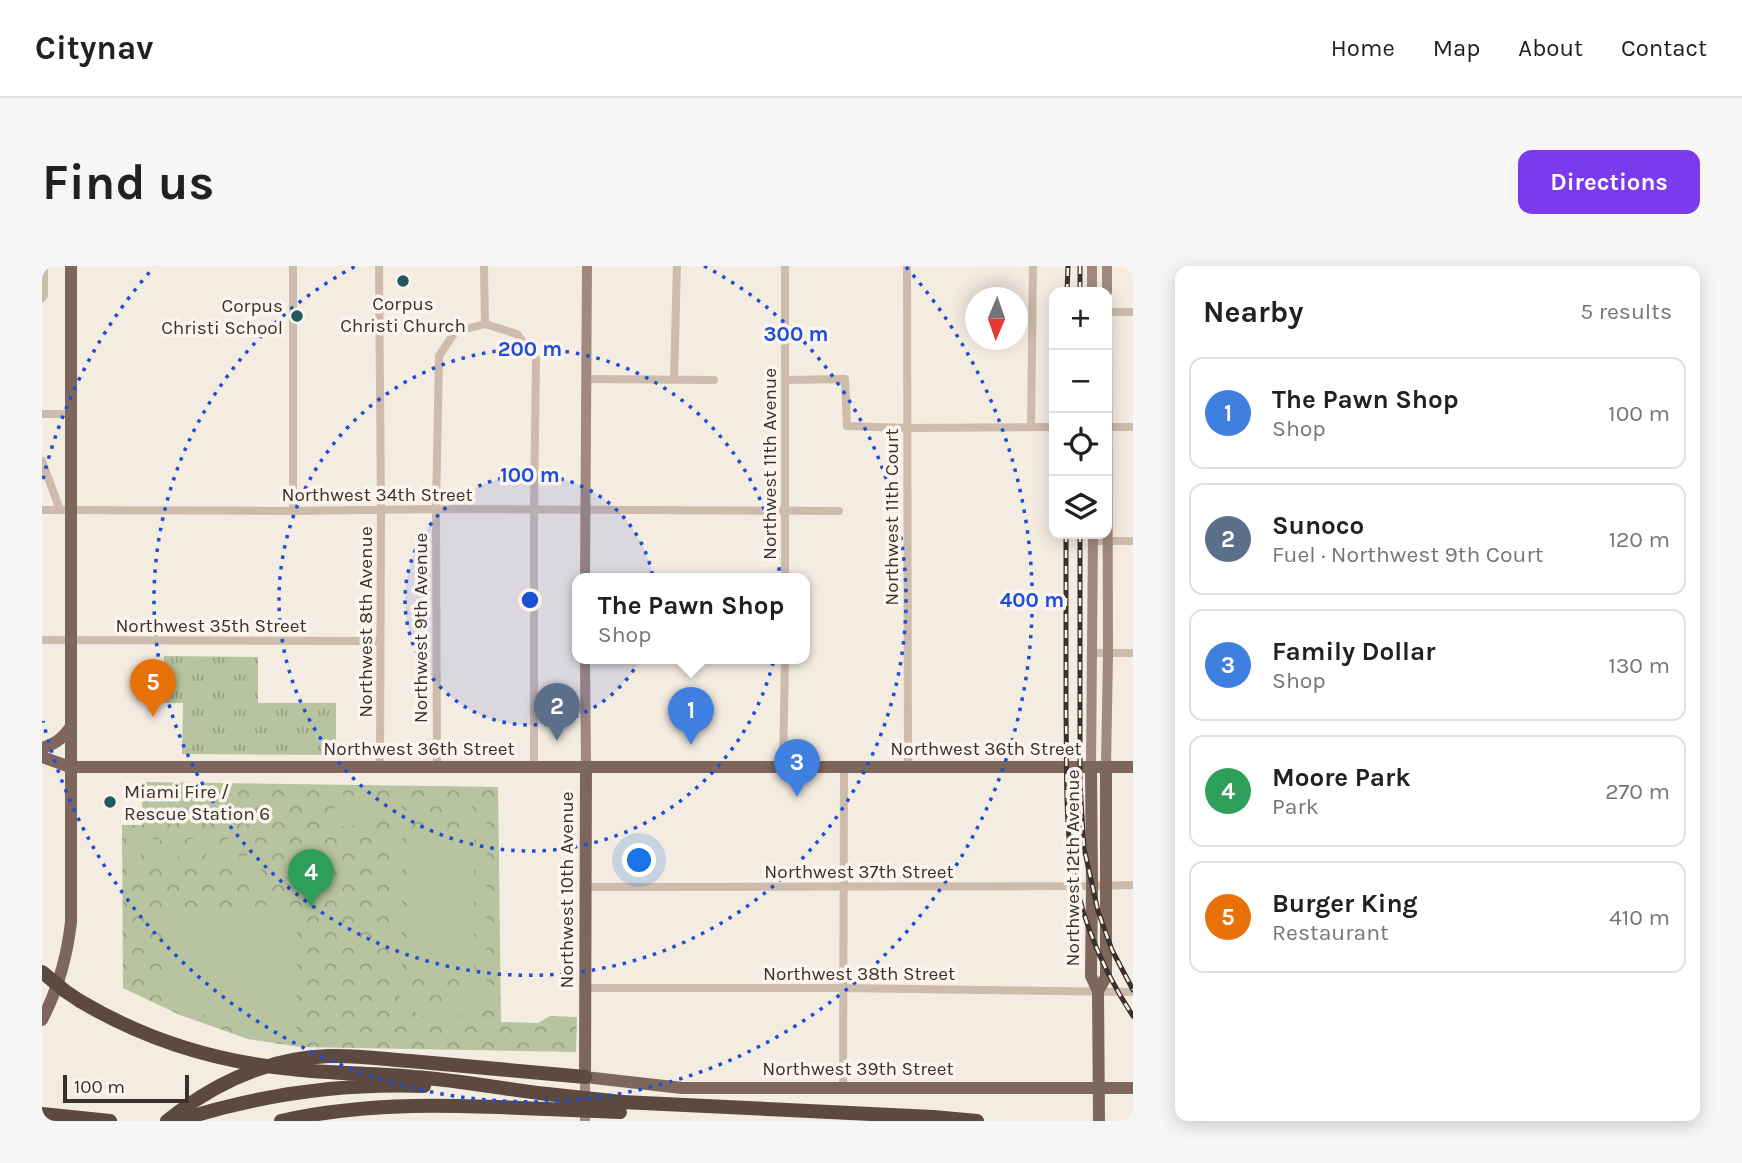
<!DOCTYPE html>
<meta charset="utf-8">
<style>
:root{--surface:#fff;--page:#f6f6f6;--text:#202124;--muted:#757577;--line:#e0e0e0;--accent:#7c3aed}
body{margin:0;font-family:Karla,sans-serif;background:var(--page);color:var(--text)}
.controls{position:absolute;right:21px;top:21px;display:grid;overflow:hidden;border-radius:14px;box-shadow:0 4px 18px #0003}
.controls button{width:63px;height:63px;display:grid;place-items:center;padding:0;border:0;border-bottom:2px solid var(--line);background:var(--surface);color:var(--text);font:35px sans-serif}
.compass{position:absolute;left:923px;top:21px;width:63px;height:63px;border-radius:50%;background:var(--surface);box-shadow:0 4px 18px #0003;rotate:182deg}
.scale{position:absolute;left:21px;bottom:18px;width:126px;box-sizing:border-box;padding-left:7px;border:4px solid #3b302b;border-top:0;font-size:19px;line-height:24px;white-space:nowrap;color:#3b302b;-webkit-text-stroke:5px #fbf5ee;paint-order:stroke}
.you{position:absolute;left:598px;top:595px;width:24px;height:24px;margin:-18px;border:5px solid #fff;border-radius:50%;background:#1a73e8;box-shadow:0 0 0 10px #1a73e833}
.badge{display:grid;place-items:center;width:46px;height:46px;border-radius:50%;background:var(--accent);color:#fff;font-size:23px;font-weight:700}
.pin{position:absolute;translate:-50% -58px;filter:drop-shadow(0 2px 4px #0008)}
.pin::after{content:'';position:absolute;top:37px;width:24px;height:21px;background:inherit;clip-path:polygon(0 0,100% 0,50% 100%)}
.popup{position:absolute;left:530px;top:307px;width:238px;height:91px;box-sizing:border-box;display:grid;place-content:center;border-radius:14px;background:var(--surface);filter:drop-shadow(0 2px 5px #0005);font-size:23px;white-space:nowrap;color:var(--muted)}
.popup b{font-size:26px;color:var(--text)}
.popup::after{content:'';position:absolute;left:50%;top:100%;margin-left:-14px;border:14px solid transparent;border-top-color:var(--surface)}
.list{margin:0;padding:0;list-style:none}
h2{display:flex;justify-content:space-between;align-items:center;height:91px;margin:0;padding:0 28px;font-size:30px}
h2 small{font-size:23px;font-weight:400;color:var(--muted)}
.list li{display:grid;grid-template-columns:46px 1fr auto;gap:21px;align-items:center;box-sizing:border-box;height:112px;margin:0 14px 14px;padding:0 14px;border:2px solid var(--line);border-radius:14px}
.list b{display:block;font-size:26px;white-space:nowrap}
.list p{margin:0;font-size:23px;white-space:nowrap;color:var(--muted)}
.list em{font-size:23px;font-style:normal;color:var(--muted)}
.icon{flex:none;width:38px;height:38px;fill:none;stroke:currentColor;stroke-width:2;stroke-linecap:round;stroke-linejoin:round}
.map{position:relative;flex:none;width:1091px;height:855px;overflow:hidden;border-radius:14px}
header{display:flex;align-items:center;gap:42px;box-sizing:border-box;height:98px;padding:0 35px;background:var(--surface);border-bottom:2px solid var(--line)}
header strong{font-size:33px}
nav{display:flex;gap:38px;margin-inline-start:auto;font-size:24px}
.intro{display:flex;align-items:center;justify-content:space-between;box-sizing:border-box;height:168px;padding:0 42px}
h1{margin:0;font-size:49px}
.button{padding:18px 32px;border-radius:14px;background:var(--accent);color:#fff;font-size:24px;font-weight:700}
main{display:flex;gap:42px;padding:0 42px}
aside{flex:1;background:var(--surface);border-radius:14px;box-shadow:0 4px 18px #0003}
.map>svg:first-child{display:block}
.grass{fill:url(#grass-tufts)}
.park{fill:url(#park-crowns)}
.pitch{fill:#b8c4a0;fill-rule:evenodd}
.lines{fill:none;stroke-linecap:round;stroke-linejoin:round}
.street{stroke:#cdbbac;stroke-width:8}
.secondary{stroke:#a18a7d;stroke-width:10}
.primary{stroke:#7d675c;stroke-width:12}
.highway{stroke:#5c4a42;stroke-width:14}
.rail-casing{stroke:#3b302b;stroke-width:5}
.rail{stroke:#fbf5ee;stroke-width:2.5;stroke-dasharray:8;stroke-linecap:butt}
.highway-bridge{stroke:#5c4a42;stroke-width:14}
.ring{fill:none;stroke:#1d4ed8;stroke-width:3.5;stroke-dasharray:3.5 7}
.poi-dot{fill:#1f5a5e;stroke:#fbf5ee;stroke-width:2.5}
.labels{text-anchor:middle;stroke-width:7;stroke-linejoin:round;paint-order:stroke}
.poi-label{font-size:19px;fill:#3b302b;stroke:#fbf5ee}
.street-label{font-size:19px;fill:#3b302b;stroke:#fbf5ee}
.centre{fill:#1d4ed8;stroke:#fbf5ee;stroke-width:3.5}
.ring-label{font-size:21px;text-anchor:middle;font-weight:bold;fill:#1d4ed8;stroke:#fbf5ee;stroke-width:7;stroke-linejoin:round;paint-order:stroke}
</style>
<header>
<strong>Citynav</strong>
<nav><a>Home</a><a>Map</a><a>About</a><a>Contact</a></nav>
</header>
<div class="intro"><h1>Find us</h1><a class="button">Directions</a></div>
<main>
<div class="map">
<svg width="1091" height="855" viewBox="0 0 1091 855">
<defs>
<pattern id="grass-tufts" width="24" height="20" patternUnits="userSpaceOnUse" patternTransform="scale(1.75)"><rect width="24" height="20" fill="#b8c4a0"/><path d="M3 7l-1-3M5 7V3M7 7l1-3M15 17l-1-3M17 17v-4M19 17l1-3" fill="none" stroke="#97a083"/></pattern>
<pattern id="park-crowns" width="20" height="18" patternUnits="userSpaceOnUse" patternTransform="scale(1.75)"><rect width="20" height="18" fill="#b8c4a0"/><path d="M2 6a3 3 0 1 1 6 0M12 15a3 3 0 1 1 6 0" fill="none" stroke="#97a083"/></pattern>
</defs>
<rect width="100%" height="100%" fill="#f4ebe1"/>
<path class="grass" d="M122,390L216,391V437H294V489L140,488L141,437H122Z"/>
<path class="park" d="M100,516L456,521L459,756L496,757L508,750L535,751L534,786L258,781L206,773L138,749L81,722L80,559H100Z"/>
<path class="pitch" d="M117,526V556H103V527Z
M164,526H178V555L164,556Z
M196,526L197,556H183L182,527Z
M122,527H136V556H122Z
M145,527H159V556H145Z
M315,528H334L333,560H314Z
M292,529H311V561L292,560Z
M399,530L429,540L435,548L434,532L444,533V744L434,745V734C427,741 421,748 412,751C398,755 376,751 365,741C357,733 354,722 350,711V531H359L360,548C371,536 382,531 399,530ZM394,540C418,542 427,549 434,572V710C432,718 429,725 424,731C408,748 378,745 365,725C362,721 361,715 360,709V573C363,553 375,545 394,540Z
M369,571H432V709H369Z
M84,572H98L99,601L85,602Z
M160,572V602H146V573Z
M164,572H178V602H164Z
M197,572V602H183V573Z
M104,573H118V602H104Z
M122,573H136V602H122Z
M205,587H220L219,615L205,614Z
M249,640L255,649L254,775L210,769L140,740L124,726L119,680L123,642Z"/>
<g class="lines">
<path class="street" d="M251,0V245
M337,0L339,243L338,501
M442,0L443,58
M865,0L866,501
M0,32L2,29V0
M1065,46H1091
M443,58L475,68L494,93L492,243V500
M544,113L672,114
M632,113L635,0
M743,114L803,113L805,160L865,162L1012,161
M0,148H29
M989,161L991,0
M1065,161H1091
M0,195L18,244
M0,244L251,245L394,243L797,245
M1051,275H1091
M743,313V0
M0,374L338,375
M1050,387H1091
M395,501L394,243L397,90L413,66L443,58
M741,502L743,393
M543,621L1050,620L1091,619
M543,722H800L1091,726
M801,821L802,502"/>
<path class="secondary" d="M1050,0V26
M1065,0V26
M543,313L545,0
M543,393L544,501
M1049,501L1051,268
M1064,501L1066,387L1065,41
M543,811V855"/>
<path class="primary" d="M0,482C13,478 20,473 28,462
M0,491L28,501H1091
M544,501L543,811L640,822H1091
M1049,501L1050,620L1049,710L1056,725L1057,855
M1056,725L1064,711V501
M0,754C16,723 25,691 29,656V0"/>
<path class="highway" d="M38,735C102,773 175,796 250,803C290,808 332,807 372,811C417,814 461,823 505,828
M368,795L543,811
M580,836L891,851L935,855
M0,848L68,855
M135,855C215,829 298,817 382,820
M239,855C327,835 415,839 505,843"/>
<defs>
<path id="rail" d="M1038,0V26
M1025,26L1026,0
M1024,268C1024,328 1024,389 1024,449C1025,493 1023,538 1028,582C1035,642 1058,700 1091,750
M1038,268V518L1042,582L1056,645L1070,684L1091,724"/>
</defs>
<use href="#rail" class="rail-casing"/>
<use href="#rail" class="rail"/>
<path class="highway-bridge" d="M0,706L23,725L38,735
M505,828L580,836
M505,843L578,846
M125,855C172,817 226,792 287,790C314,789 341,793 368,795"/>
</g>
<circle cx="488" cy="334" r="125" fill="#1d4ed8" fill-opacity=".12"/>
<g class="ring">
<circle cx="488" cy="334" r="125"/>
<circle cx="488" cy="334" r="251"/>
<path d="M662 0A376 376 0 1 1 314 0"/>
<path d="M1 213A502 502 0 0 1 112 1M864 1A502 502 0 1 1 1 455"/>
</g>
<g class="poi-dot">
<circle cx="361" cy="15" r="7"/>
<circle cx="255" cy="50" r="7"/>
<circle cx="68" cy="536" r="7"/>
</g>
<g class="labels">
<g class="poi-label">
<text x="361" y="44">Corpus<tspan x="361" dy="22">Christi Church</tspan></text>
<text x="241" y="46" text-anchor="end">Corpus<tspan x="241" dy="22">Christi School</tspan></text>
<text x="82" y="532" text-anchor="start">Miami Fire /<tspan x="82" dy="22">Rescue Station 6</tspan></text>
</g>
<g class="street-label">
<text transform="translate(727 198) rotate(-90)" y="7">Northwest 11th Avenue</text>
<text x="335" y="235">Northwest 34th Street</text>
<text transform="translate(849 251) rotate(-90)" y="7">Northwest 11th Court</text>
<text transform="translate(323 356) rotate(-90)" y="7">Northwest 8th Avenue</text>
<text x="169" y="366">Northwest 35th Street</text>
<text transform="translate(378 362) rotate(-90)" y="7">Northwest 9th Avenue</text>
<text x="377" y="489">Northwest 36th Street</text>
<text x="944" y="489">Northwest 36th Street</text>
<text transform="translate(1030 602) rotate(-90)" y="7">Northwest 12th Avenue</text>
<text x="817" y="612">Northwest 37th Street</text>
<text transform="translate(524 624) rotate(-90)" y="7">Northwest 10th Avenue</text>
<text x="817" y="714">Northwest 38th Street</text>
<text x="816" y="809">Northwest 39th Street</text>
</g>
</g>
<circle cx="488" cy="334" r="10" class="centre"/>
<g class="ring-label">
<text x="754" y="75">300 m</text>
<text x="488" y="90">200 m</text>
<text x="488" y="216">100 m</text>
<text x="990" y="341">400 m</text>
</g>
</svg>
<div class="controls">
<button>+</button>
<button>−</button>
<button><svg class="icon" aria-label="locate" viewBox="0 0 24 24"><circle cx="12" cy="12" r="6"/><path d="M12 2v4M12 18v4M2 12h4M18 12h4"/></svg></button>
<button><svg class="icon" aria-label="layers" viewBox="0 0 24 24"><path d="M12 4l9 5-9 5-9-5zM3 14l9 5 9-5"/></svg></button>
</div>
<svg class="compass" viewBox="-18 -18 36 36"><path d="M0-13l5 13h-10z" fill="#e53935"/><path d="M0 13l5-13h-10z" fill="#757577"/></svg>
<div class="scale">100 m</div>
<div class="you"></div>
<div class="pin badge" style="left:649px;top:479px;background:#3f7fe0">1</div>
<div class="popup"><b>The Pawn Shop</b>Shop</div>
<div class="pin badge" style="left:515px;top:475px;background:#5c6f8a">2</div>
<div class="pin badge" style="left:755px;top:531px;background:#3f7fe0">3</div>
<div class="pin badge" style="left:269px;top:641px;background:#2e9e5b">4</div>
<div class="pin badge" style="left:111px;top:451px;background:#e8710a">5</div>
</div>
<aside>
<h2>Nearby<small>5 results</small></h2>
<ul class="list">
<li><span class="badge" style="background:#3f7fe0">1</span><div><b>The Pawn Shop</b><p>Shop</p></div><em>100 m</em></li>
<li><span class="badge" style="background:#5c6f8a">2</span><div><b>Sunoco</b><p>Fuel · Northwest 9th Court</p></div><em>120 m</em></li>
<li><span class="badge" style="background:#3f7fe0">3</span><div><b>Family Dollar</b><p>Shop</p></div><em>130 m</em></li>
<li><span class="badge" style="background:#2e9e5b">4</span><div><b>Moore Park</b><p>Park</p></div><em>270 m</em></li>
<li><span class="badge" style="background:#e8710a">5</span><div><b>Burger King</b><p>Restaurant</p></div><em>410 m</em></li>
</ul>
</aside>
</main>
